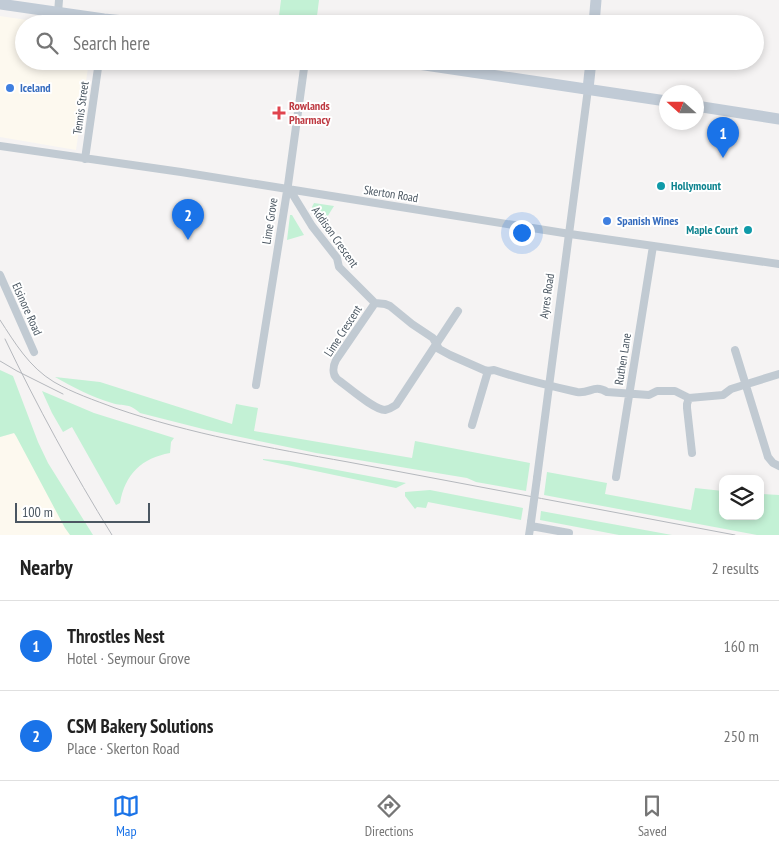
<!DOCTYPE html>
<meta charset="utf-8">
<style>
:root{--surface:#fff;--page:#f2f2f2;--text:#222;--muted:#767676;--line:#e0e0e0;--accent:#1a73e8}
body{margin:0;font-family:"PT Sans Narrow",sans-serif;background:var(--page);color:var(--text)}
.controls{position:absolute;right:15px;bottom:15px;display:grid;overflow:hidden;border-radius:10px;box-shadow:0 2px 8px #0003}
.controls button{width:45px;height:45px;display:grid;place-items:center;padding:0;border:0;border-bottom:1px solid var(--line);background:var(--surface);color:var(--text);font:25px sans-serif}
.compass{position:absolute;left:659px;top:85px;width:45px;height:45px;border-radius:50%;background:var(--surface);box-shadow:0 2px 8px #0003;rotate:291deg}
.scale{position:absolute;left:15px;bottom:12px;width:135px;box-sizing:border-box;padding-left:5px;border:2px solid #4a5661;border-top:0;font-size:14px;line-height:18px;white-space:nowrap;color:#4a5661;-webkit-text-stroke:4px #fff;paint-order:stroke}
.you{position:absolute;left:521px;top:232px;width:18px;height:18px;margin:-12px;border:4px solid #fff;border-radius:50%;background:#1a73e8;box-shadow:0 0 0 8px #1a73e833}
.badge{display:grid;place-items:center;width:32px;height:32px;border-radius:50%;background:var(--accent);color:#fff;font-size:16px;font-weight:700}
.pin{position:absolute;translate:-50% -41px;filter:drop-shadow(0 1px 2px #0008)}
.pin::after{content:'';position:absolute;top:26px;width:18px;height:15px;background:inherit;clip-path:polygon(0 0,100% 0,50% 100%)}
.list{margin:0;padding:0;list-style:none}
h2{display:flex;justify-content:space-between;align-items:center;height:65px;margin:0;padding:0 20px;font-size:21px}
h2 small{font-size:16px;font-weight:400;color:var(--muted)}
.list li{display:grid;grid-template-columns:32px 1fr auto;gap:15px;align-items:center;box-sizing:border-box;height:90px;padding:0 20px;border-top:1px solid var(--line)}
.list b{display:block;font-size:19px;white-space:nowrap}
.list p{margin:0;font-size:16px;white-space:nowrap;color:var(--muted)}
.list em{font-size:16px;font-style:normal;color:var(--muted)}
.icon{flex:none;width:28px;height:28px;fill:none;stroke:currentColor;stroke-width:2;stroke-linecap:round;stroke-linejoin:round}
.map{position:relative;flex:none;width:779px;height:535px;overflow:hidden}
.search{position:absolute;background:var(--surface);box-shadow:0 2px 8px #0003;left:15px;right:15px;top:15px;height:55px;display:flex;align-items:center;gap:12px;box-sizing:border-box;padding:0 18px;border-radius:28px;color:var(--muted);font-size:19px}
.sheet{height:245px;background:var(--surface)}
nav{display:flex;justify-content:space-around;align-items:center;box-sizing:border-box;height:70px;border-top:1px solid var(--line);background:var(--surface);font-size:14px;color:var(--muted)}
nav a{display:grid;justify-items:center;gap:2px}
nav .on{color:var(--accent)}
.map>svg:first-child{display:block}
.commercial{fill:#fdf9ef}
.green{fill:#c3f1d5}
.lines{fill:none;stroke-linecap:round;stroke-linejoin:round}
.minor{stroke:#c1cad2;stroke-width:8}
.secondary{stroke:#c1cbd6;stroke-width:11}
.tram{stroke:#b5b8bd;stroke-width:1}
.minor-bridge{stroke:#c1cad2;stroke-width:8}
.shop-dot{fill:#3f7fe0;stroke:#fff;stroke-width:2}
.health-dot{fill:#e0444e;stroke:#fff;stroke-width:2}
.culture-dot{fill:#0f9aa8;stroke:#fff;stroke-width:2}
.labels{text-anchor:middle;stroke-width:4;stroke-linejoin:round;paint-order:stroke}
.shop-label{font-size:12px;font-weight:bold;fill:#366cbe;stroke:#fff;text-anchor:start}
.health-label{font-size:12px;font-weight:bold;fill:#be3a42;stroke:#fff;text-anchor:start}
.street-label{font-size:12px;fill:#4a5661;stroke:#fff}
.culture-label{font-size:12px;font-weight:bold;fill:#0d838f;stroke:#fff;text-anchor:start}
</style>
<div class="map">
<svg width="779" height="535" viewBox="0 0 779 535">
<rect width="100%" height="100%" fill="#f5f3f3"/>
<path class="commercial" d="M0,16L54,24H24V61H89L76,150L0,137Z
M18,432L76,535H0V437Z"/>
<path class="green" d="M281,0H319L316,24H278Z
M314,203L334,206L324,222L322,223L312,207Z
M290,215H292L304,235L287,240Z
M0,370L13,376L38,442L48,463L93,535H70L65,528L16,436L14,433L0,437Z
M55,377L100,382L232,424L236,404L258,408L254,431L412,458L415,441L530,463L526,491L476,482L467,478L316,453L207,430L140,413C127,402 125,407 112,403C91,397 73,387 55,377Z
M42,391L94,413L174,438L171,442L170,453C142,458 125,474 120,503L116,505L72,427L63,432L52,413Z
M263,459L289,461L406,483L396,488L263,460Z
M547,472L607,483L605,494L691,510L695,488L723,491V516H760V494L779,495V535H757L544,495Z
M430,490L523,508L521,520L428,502L426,508L417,507L415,509L405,496V492Z
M541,511L672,535H619L540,520Z"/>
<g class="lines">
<path class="minor" d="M58,13L59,0
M0,146L181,172L570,234L779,264
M85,159L99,61
M290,190L312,226L337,258L339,267L375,303L385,304L390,306L412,324L433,338L439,349L450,355L484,370L488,371L494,370C521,379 550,386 577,392C590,394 594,384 607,392L649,395L657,391H675L689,398L723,395L731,389L779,374
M0,275L34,352
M375,303L336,360C333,366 332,374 337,379C347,386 374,410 385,410C390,409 393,407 396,405L458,311
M735,350L768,457L773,463L779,466
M256,385L288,185L305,61
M689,398L687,404V408L692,453
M472,425L488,371
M616,477L653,246
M537,478L588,89
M531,526L569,533
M529,535L531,522"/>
<path class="secondary" d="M0,4L104,19L154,24
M594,24L596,0
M398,61L666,101
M588,89L591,61
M696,106L779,119"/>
<path class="tram" d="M0,320C15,343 29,367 54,382C73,393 94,400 115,408C190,434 270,448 348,462C477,486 606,511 735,535
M5,339C37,406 73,472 112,535
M0,361L17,371L63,394"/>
<path class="minor-bridge" d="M531,522L537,478"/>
</g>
<g class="shop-dot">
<circle cx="10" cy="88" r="5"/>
<circle cx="607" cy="221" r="5"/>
</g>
<path class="health-dot" d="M276.5 105.5h5v5h5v5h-5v5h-5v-5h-5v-5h5z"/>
<g class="culture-dot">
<circle cx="661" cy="186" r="5"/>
<circle cx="748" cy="230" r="5"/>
</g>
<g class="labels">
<g class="shop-label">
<text x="20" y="92">Iceland</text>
<text x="617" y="225">Spanish Wines</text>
</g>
<g class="health-label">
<text x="289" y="110">Rowlands<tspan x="289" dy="14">Pharmacy</tspan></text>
</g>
<g class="street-label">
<text transform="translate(81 108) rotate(-82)" y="4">Tennis Street</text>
<text transform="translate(391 194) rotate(9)" y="4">Skerton Road</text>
<text transform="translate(270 221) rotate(-81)" y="4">Lime Grove</text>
<text transform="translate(335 237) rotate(55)" y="4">Addison Crescent</text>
<text transform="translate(547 296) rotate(-82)" y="4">Ayres Road</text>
<text transform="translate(27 309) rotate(66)" y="4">Elsinore Road</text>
<text transform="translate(343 331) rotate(-57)" y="4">Lime Crescent</text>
<text transform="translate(623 359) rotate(-81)" y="4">Ruthen Lane</text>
</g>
<g class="culture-label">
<text x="671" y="190">Hollymount</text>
<text x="738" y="234" text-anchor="end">Maple Court</text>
</g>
</g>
</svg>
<div class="controls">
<button><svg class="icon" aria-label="layers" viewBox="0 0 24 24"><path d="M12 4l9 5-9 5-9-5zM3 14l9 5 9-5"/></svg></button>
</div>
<svg class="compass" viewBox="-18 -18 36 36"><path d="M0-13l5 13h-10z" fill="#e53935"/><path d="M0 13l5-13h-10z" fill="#767676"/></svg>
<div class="scale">100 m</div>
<div class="you"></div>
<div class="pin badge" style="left:723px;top:158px">1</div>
<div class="pin badge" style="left:188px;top:240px">2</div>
<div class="search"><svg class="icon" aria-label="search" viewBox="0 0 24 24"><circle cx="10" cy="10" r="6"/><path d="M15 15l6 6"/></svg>Search here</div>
</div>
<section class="sheet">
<h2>Nearby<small>2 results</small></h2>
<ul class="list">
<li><span class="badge">1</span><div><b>Throstles Nest</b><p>Hotel · Seymour Grove</p></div><em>160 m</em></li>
<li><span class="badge">2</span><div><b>CSM Bakery Solutions</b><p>Place · Skerton Road</p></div><em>250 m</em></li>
</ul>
</section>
<nav>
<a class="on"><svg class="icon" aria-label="map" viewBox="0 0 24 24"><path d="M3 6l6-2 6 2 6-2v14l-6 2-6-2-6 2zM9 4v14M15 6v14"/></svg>Map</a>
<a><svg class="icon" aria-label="directions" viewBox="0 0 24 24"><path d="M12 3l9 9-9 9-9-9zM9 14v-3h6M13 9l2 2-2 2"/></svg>Directions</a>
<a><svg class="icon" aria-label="saved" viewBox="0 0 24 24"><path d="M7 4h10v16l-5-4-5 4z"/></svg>Saved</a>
</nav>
